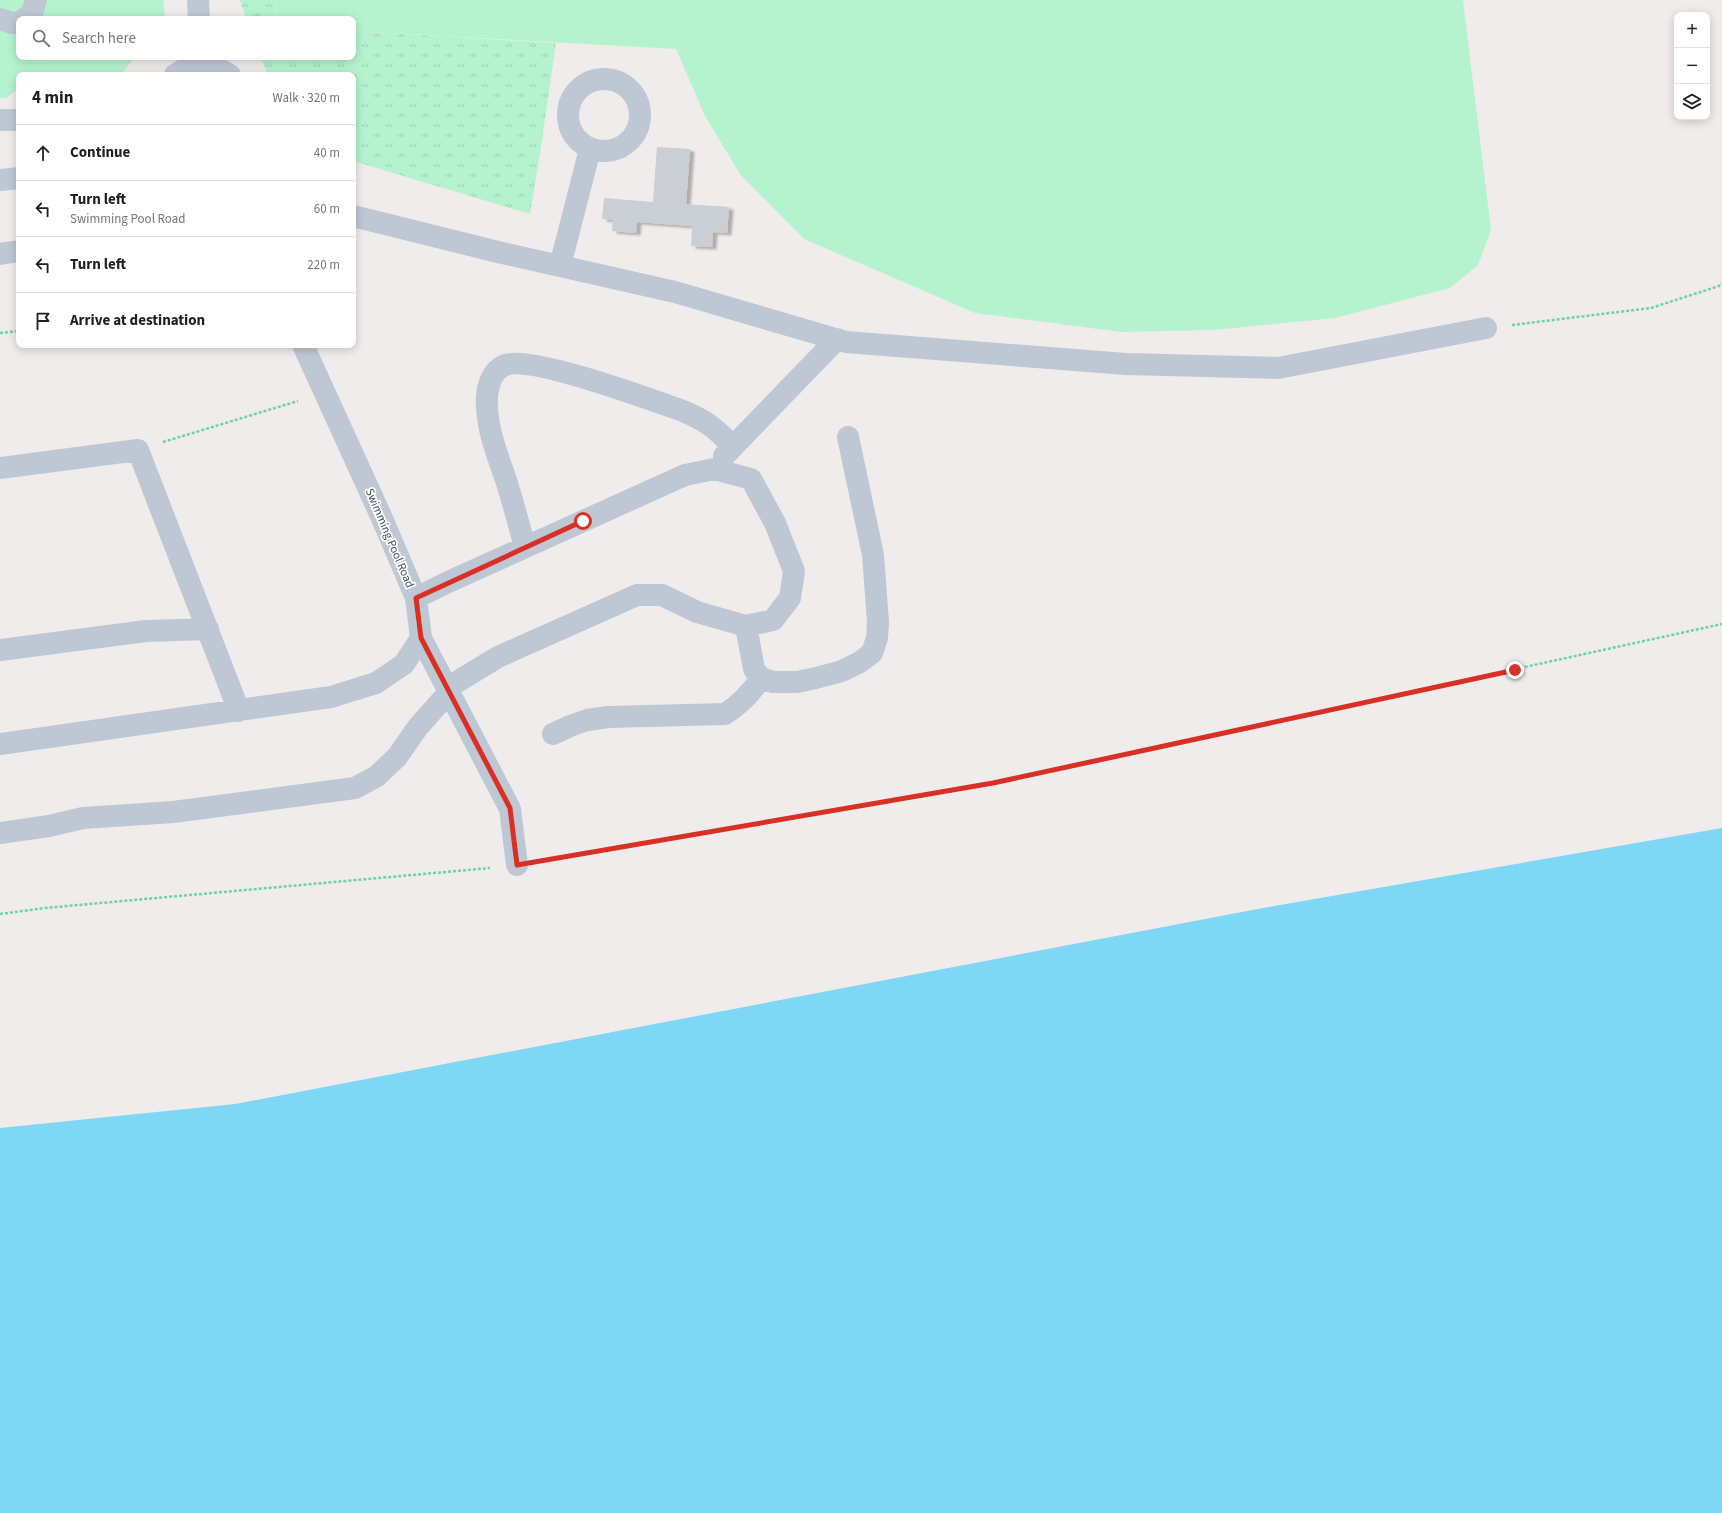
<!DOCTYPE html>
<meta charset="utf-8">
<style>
:root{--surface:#fff;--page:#f6f6f6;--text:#202124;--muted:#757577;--line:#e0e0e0}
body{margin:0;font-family:"Source Sans 3",sans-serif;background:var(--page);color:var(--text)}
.controls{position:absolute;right:12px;top:12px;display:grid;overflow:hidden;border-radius:8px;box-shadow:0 2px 10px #0003}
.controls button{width:36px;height:36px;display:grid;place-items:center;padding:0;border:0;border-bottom:1px solid var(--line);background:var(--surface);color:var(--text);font:20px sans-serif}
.stop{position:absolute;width:12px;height:12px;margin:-9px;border:3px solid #d93025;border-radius:50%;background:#fff}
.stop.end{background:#d93025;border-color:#fff;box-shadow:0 1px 4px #0008}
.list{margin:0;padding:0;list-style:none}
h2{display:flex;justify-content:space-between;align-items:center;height:52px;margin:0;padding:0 16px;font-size:17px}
h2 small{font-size:13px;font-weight:400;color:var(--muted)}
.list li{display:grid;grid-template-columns:26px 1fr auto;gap:12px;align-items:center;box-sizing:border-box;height:56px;padding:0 16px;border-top:1px solid var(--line)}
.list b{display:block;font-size:15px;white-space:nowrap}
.list p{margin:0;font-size:13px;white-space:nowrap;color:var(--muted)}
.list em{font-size:13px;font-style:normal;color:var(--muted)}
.icon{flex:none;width:22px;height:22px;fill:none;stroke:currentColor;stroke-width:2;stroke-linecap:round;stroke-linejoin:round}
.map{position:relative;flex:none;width:1722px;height:1513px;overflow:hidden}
.search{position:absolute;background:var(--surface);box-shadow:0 2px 10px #0003;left:16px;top:16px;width:340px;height:44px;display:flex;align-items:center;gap:10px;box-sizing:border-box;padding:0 14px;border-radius:8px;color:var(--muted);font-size:15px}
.panel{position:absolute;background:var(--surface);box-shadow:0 2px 10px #0003;left:16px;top:72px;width:340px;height:276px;border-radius:8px}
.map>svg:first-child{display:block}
.grass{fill:url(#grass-tufts)}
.park{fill:#b5f3cf}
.water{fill:#7ed7f4}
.building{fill:#caced5;filter:url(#shadow)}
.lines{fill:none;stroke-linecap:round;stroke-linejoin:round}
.path{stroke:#6ad4a3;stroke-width:2.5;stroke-dasharray:3 2;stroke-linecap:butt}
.minor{stroke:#bec8d4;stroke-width:22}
.route{stroke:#d93025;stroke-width:5}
.labels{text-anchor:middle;stroke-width:3.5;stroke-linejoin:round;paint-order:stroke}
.street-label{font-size:12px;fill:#434f5b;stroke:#fff}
</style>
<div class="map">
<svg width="1722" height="1513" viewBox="0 0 1722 1513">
<defs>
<pattern id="grass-tufts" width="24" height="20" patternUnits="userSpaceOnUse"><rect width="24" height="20" fill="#b5f3cf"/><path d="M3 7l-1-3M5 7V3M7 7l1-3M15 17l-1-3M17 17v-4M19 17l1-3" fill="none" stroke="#9dd2b4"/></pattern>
<filter id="shadow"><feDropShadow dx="4.5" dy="2.5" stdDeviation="1" flood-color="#0004"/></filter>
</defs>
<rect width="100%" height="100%" fill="#f0ecec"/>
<path class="grass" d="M240,0H277L276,19H246Z
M353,31L556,43L540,154L530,214L353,161V75H268L260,57H353Z"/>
<path class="park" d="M0,0H163L165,16L162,19H19V57H134L121,75H19V88L6,98H0Z
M277,0H1463L1491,230L1478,265L1450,288L1335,318L1214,330L1121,332L975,313L804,239L740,174L705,116L676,49L353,31V19H276Z"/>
<path class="water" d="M1722,828V1513H0V1128L235,1104L1263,908Z"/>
<path class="building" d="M657,147L690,149L686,204L729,207L727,233L713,232L712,247L691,246L692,226L637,222L636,233L612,231L613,220L602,219L604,198L653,202Z"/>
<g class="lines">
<path class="path" d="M1512,325L1651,308L1719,286L1722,283
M0,333L19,331
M163,442L298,401
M544,861L993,783L1722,624
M0,914L45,908L490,868"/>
<path class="minor" d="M198,0L199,19
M0,19L12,23L19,22
M24,19L32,13L36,0
M175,75C194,60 211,62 230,75
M568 115a36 36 0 1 1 72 0a36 36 0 1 1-72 0Z
M0,120H19
M0,180L19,178
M353,216L498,252L675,292L846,342L1126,364L1278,368L1486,328
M0,254L19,251
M560,266L590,149
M303,345L381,516L416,598L421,638L510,809L517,865
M724,456L837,339
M0,468L138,450L239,711
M525,547C519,525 513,502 506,480C498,457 488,432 487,407C486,392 489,372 505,365C530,355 652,400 683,411C705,420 717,429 733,447
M416,598L446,583L685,475L714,469L751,479L775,523L794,571L790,598L773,620L746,626L697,612L662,595H637L498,657L447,688
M746,626L754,669L761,678L773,682H797L816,678L842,671L860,662L872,653L877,638L878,622L873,555L848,437
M0,650L146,631L208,629
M553,734L570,726L587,720L608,717L725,714C741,704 751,693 761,678
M0,744L331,697L376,683L404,664L421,638
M0,833L49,826L83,818L173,812L355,788L377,776L397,757L418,727L449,692"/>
</g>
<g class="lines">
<path class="route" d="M583,521L416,598L421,638L510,808L517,865L993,783L1515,670"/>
</g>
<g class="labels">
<g class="street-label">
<text transform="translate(390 538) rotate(67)" y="4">Swimming Pool Road</text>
</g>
</g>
</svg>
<div class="controls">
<button>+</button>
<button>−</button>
<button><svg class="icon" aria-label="layers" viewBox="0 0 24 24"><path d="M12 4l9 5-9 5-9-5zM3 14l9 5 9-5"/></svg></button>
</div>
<div class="stop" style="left:583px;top:521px"></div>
<div class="stop end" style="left:1515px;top:670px"></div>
<div class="search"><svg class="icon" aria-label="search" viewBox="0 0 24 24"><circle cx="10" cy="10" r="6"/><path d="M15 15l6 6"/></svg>Search here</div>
<section class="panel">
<h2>4 min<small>Walk · 320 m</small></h2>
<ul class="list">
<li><svg class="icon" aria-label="ahead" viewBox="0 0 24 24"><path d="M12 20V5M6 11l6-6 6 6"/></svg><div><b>Continue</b></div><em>40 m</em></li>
<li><svg class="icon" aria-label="left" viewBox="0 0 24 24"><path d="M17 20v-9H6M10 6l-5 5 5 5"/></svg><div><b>Turn left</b><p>Swimming Pool Road</p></div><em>60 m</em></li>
<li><svg class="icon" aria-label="left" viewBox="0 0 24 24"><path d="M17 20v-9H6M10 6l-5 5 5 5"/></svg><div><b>Turn left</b></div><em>220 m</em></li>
<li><svg class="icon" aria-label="arrive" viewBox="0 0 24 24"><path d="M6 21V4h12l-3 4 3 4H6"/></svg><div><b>Arrive at destination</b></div></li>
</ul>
</section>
</div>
